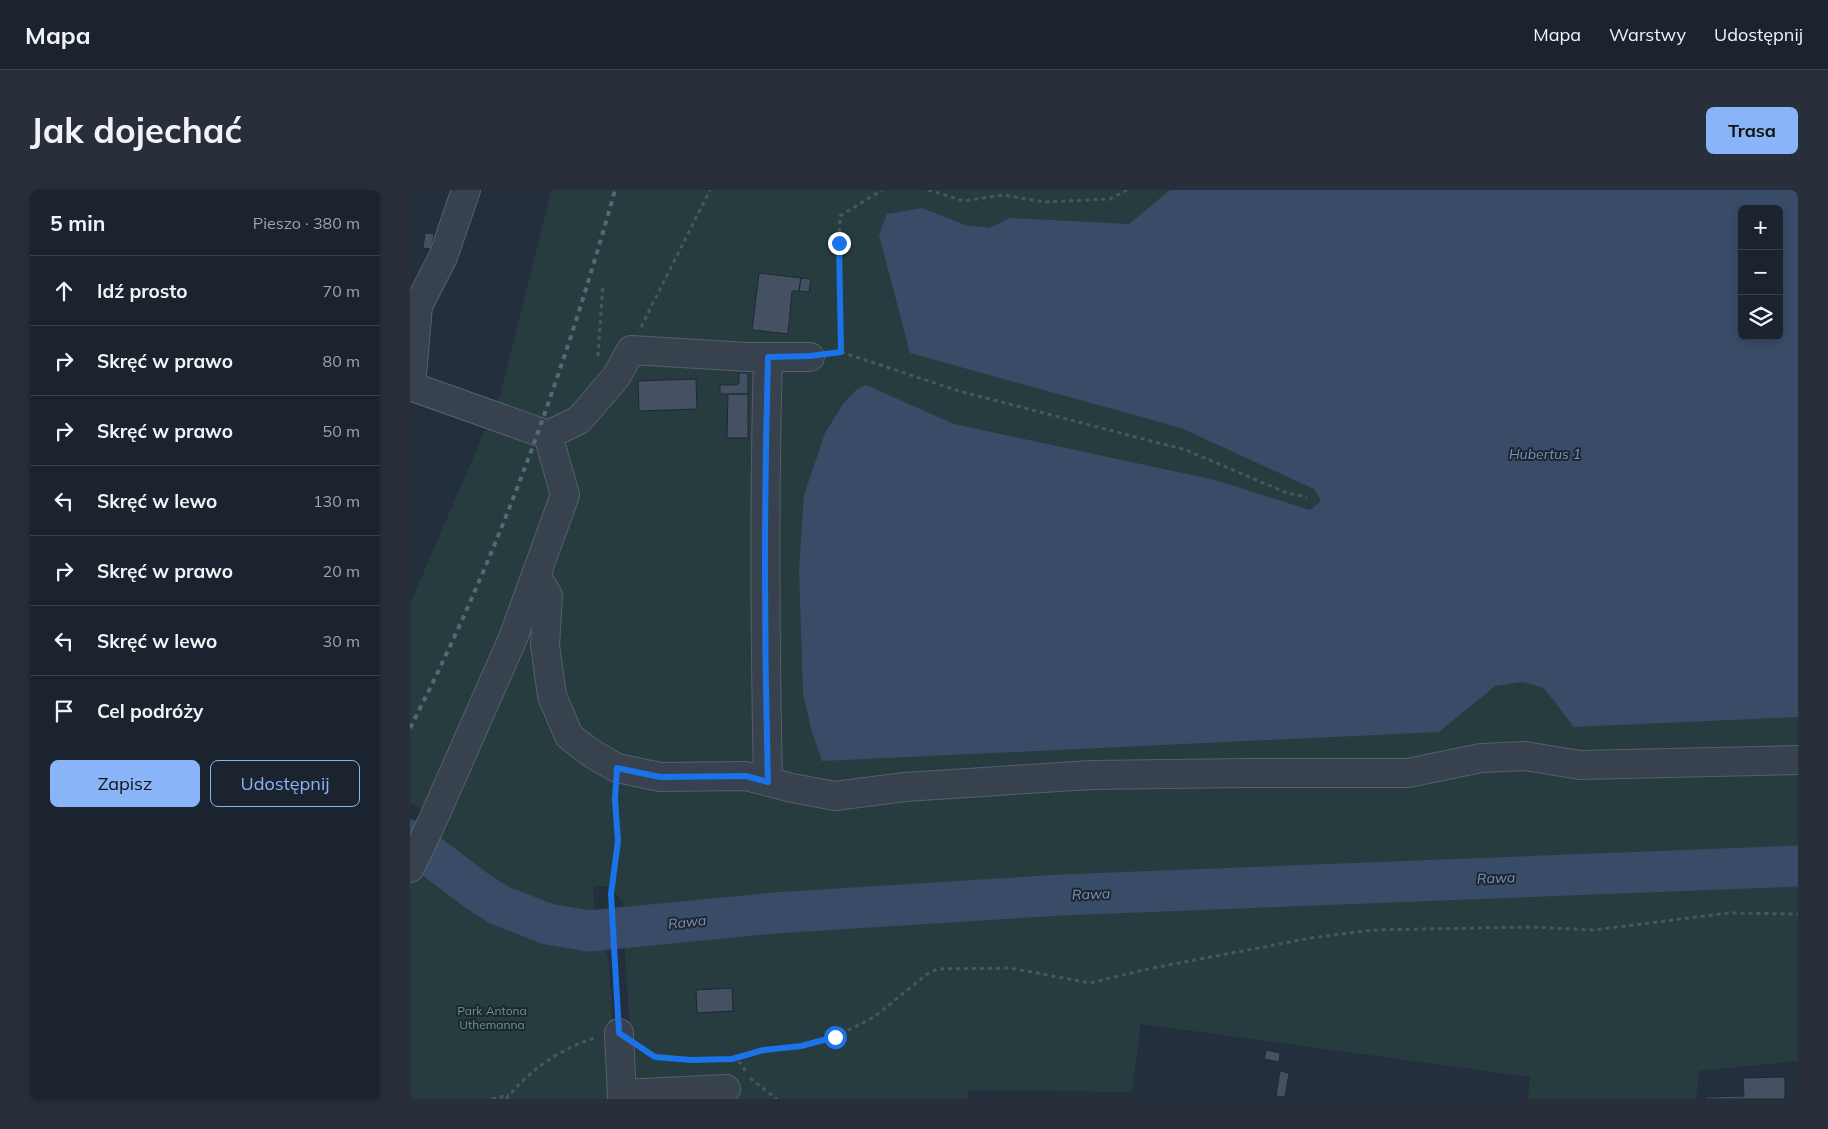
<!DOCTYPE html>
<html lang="pl">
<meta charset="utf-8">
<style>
:root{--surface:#1b232e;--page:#282f3a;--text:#f1f3f6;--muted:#a0a4aa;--line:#39404a;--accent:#8ab4f8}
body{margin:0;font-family:Mulish,sans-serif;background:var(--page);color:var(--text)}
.controls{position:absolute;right:15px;top:15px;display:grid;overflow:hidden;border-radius:8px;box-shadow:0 2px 8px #0003}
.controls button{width:45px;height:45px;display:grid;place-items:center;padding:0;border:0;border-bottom:1px solid var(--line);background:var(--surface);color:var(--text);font:25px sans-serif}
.stop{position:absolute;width:15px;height:15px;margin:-11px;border:4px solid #1a73e8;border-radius:50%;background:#fff}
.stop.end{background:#1a73e8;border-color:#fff;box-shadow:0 1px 5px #0008}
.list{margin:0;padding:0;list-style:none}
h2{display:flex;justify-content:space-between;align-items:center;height:65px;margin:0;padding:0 20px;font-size:21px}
h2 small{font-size:16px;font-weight:400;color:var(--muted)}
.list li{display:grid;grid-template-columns:32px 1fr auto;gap:15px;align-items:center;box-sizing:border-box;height:70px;padding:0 20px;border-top:1px solid var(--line)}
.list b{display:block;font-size:19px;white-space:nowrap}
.list em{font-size:16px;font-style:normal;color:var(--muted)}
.actions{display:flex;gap:10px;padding:15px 20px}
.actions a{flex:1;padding:11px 0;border:1px solid var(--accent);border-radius:8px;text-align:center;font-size:18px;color:var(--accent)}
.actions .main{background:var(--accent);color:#111}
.icon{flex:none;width:28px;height:28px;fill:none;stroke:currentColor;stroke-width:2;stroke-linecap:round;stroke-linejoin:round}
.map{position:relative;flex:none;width:1388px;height:909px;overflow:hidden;border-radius:8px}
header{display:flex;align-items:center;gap:30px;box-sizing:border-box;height:70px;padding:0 25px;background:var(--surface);border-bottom:1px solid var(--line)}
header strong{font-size:24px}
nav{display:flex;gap:28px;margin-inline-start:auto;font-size:18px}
.intro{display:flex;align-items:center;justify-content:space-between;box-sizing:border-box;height:120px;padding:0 30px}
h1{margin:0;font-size:35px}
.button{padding:12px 22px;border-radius:8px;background:var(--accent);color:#111;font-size:18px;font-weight:700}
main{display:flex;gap:30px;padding:0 30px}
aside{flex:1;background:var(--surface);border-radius:8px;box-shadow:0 2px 8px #0003}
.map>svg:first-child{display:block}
.green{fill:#263c3f;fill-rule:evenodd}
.water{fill:#394c67;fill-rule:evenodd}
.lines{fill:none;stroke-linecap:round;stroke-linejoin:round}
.river{stroke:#394c67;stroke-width:41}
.building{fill:#455162;stroke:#1f2835}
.minor-casing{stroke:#565f6c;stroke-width:30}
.path{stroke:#44595c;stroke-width:3;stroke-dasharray:4 4;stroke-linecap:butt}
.minor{stroke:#38414e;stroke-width:28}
.rail{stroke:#5a6575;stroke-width:4;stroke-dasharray:5 5;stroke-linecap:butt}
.route{stroke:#1a73e8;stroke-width:6}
.labels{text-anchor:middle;stroke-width:4;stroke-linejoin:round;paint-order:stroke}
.park-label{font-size:12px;fill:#6b9a76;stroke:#1d2633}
.water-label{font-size:14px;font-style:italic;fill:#7c92b1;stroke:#1d2633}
</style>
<header>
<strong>Mapa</strong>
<nav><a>Mapa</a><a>Warstwy</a><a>Udostępnij</a></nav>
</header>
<div class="intro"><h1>Jak dojechać</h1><a class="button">Trasa</a></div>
<main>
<aside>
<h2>5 min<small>Pieszo · 380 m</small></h2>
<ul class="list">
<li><svg class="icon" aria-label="ahead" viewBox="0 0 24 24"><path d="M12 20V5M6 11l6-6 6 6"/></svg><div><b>Idź prosto</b></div><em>70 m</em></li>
<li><svg class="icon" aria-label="right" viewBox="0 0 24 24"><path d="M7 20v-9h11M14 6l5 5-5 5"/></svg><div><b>Skręć w prawo</b></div><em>80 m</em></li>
<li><svg class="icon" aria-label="right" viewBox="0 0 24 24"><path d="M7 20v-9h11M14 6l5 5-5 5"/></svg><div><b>Skręć w prawo</b></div><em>50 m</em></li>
<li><svg class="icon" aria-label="left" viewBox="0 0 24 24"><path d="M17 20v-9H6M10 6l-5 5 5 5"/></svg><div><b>Skręć w lewo</b></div><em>130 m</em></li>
<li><svg class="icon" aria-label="right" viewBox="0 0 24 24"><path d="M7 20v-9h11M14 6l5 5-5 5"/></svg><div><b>Skręć w prawo</b></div><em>20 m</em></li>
<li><svg class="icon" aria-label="left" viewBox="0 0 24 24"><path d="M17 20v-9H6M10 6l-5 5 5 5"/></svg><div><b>Skręć w lewo</b></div><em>30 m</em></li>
<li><svg class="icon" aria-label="arrive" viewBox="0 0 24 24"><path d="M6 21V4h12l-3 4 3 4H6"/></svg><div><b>Cel podróży</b></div></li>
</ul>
<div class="actions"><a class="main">Zapisz</a><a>Udostępnij</a></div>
</aside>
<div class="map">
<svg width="1388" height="909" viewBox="0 0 1388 909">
<rect width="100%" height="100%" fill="#242f3e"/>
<path class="green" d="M141,0H1388V667L609,698L214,727L213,712L200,696H184L183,708L199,773L207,909H0V663L39,638L0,612V414L91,203ZM1332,19H1369V146H1332Z
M1388,682V871L1289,881L1286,909H1118L1120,887L731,834L722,902L559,900L558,909H224L214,746L493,723L1066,700Z"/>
<path class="water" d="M760,0H1388V527L1164,537L1134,498L1113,492L1085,496L1029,542L412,571L402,542L393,503L389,380L394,305L415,243L433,214L446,200L456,195L544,234L805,290L900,320L911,311L904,299L771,238L500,163L469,45L477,24L512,18L555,35L579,38L600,28L719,34ZM1332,19H1369V146H1332Z"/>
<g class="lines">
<path class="river" d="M0,650L67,701L89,715L138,734L179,741L364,723L651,705L1388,676"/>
</g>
<path class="building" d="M15,43L24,44L21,59L13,58Z
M349,83L391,88L389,101H382L378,144L342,140Z
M391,88L401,89L399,102L389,101Z
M329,183H338V204H310V195H326L329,193Z
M286,189L287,219L229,221L228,191Z
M318,204H338V248H317Z
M322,798L323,821L287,823L286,800Z
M856,860L870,863L869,872L854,869Z
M870,881L879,883L875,907L866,906Z
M1375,887V909H1295V907L1334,906L1333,888Z"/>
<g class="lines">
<defs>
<path id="minor" d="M358,167C354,309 355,450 358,592
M0,196L138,245L155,305L103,448L22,632L0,678
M1,196L8,116L33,67L56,0
M138,245L169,230L206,187L221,160L338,167H400
M126,385L138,406L135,455L142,506L159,546L181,563L207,578L250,587L336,586L382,598L425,606L495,597L681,585L836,583H998L1071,568L1115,566L1170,575L1388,570
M209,843L212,909
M212,904L316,899"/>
</defs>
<use href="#minor" class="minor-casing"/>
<path class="path" d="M518,0L554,11L593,5L634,12L700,9L717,0
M231,137L300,0
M431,162L429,53L430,26L472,0
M423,163L431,162L549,201L776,260L877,303L897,307
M188,166L193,94
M205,601L208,651L201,704L207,820
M235,860L245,867L281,870L322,869L332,874L336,883
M322,869L355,860L391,856L425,847L464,827L516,785L527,779L600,778L680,793L738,779L901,748L964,740L1121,737L1183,740L1318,723L1388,724
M340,888L367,909
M82,909L99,905
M96,909C120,880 148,860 184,848"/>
<use href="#minor" class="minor"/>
<path class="rail" d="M0,538C88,367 153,186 205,0"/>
</g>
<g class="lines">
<path class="route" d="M425,847L391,856L354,860L322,869L281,870L245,867L209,843L201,704L208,651L205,610L207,578L250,587L336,586L358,592C354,451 354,308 358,167L400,166L431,162L429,53"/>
</g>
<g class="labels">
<g class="park-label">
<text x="82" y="825">Park Antona<tspan x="82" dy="14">Uthemanna</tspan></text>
</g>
<g class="water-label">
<text x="1135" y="269">Hubertus 1</text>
<text transform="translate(1086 688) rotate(-2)" y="5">Rawa</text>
<text transform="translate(681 704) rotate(-2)" y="5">Rawa</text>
<text transform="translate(277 732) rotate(-6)" y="5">Rawa</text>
</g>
</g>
</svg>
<div class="controls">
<button>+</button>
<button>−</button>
<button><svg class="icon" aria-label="layers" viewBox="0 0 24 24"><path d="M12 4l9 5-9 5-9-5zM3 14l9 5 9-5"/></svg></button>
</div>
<div class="stop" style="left:425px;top:847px"></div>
<div class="stop end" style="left:429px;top:53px"></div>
</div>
</main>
